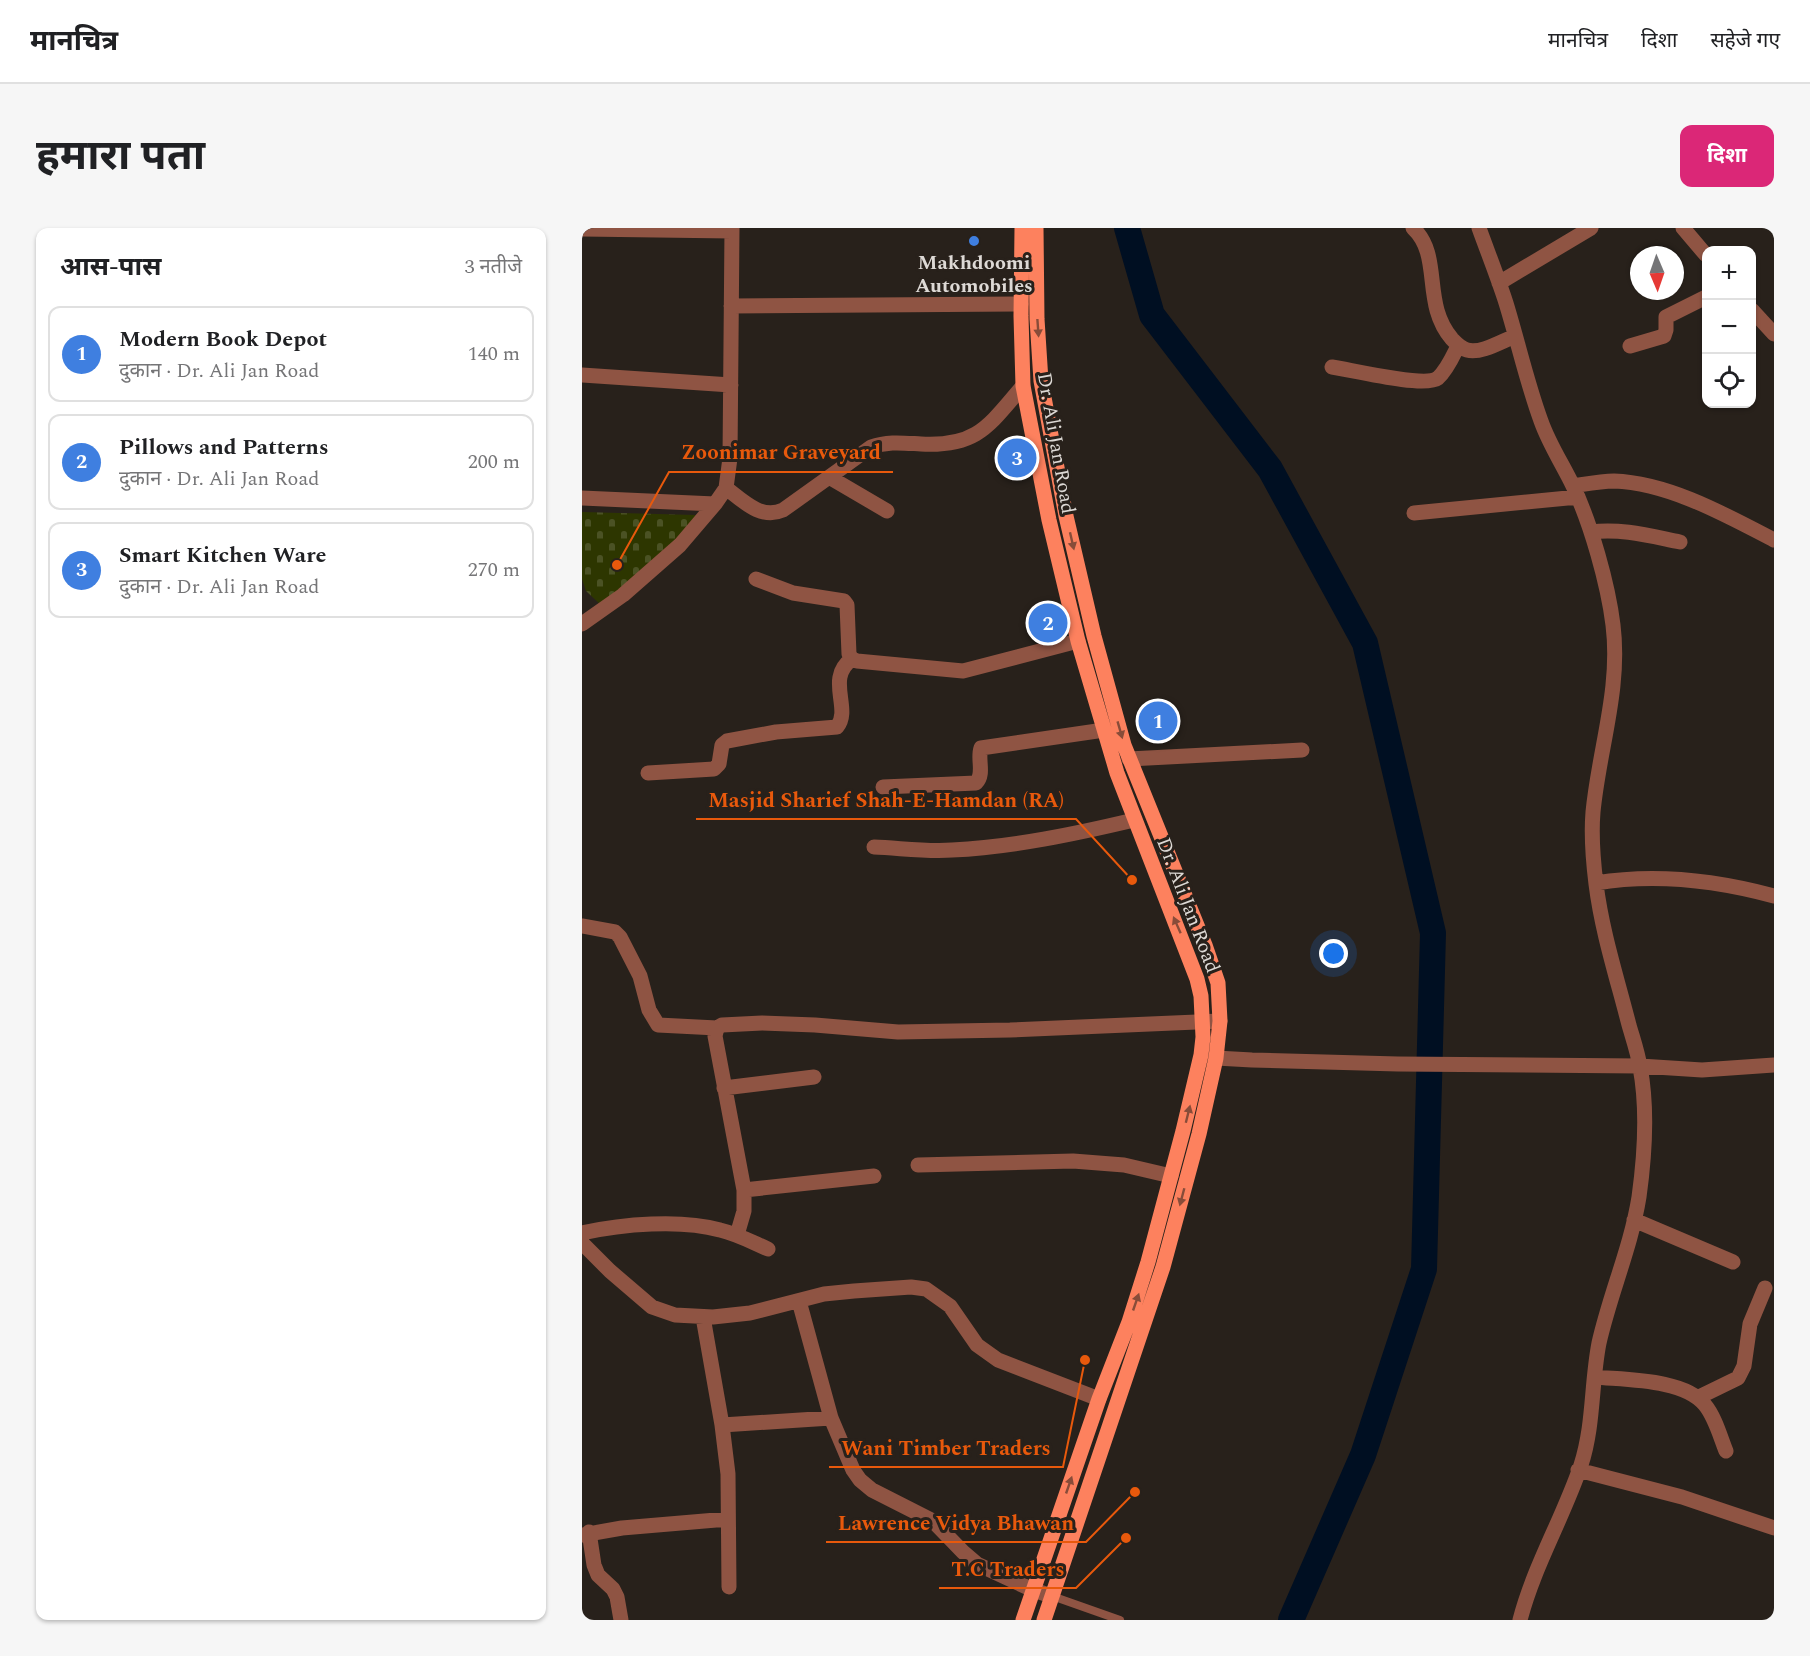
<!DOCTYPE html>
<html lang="hi">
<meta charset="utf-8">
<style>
:root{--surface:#fff;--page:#f6f6f6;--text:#202124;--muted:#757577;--line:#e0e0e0;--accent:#db2777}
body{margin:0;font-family:Spectral,"Noto Sans Devanagari",serif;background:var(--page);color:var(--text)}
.controls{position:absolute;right:18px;top:18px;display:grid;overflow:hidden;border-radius:12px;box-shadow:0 2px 4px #0004}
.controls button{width:54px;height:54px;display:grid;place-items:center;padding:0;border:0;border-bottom:2px solid var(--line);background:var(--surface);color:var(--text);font:30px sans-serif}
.compass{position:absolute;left:1048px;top:18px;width:54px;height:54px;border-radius:50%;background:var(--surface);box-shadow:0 2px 4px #0004;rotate:178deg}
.you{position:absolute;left:752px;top:726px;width:21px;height:21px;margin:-15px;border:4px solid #fff;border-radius:50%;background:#1a73e8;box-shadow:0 0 0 9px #1a73e833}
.badge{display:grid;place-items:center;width:39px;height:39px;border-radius:50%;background:var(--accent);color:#fff;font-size:20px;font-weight:700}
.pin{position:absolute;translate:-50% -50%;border:3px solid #fff;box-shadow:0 2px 6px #0006}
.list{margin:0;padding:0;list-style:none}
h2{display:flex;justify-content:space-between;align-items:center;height:78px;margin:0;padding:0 24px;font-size:26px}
h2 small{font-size:20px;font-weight:400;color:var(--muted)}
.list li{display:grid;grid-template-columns:39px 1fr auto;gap:18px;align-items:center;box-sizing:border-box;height:96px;margin:0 12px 12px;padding:0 12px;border:2px solid var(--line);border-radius:12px}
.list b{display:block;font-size:22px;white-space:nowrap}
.list p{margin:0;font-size:20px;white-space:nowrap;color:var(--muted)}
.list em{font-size:20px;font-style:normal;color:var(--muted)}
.icon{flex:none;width:33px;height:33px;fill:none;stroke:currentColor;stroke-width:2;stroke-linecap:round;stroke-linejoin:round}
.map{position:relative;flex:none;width:1192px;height:1392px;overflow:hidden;border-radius:12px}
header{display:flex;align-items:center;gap:36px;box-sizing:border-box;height:84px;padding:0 30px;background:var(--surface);border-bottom:2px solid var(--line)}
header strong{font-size:28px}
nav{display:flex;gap:33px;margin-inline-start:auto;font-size:21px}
.intro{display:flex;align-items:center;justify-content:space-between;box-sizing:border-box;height:144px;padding:0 36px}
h1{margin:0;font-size:42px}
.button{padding:15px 27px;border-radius:12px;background:var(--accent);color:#fff;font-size:21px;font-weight:700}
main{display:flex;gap:36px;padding:0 36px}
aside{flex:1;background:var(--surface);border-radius:12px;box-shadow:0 2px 4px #0004}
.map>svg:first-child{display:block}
.cemetery{fill:url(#cemetery-stones)}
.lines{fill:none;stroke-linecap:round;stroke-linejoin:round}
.river{stroke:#000f22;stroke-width:26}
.service{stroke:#8f5443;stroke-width:8}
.minor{stroke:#8f5443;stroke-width:15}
.primary{stroke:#fd815e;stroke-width:15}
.oneway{fill:#884c39}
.shop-dot{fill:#3f7fe0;stroke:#28211b;stroke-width:2}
.labels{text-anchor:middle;stroke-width:6;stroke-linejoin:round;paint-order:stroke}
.poi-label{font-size:20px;font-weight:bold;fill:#ddd9d5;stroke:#28211b}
.street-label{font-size:20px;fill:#ddd9d5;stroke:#28211b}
.leader{fill:none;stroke:#e8590c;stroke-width:2}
.callout-dot{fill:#e8590c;stroke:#28211b;stroke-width:2}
.callout-label{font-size:21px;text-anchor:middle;font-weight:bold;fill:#e8590c;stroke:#28211b;stroke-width:6;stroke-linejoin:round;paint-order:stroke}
</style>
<header>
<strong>मानचित्र</strong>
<nav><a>मानचित्र</a><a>दिशा</a><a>सहेजे गए</a></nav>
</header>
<div class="intro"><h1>हमारा पता</h1><a class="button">दिशा</a></div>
<main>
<aside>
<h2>आस-पास<small>3 नतीजे</small></h2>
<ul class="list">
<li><span class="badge" style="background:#3f7fe0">1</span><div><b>Modern Book Depot</b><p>दुकान · Dr. Ali Jan Road</p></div><em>140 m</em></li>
<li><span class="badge" style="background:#3f7fe0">2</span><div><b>Pillows and Patterns</b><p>दुकान · Dr. Ali Jan Road</p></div><em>200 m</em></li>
<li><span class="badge" style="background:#3f7fe0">3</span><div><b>Smart Kitchen Ware</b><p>दुकान · Dr. Ali Jan Road</p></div><em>270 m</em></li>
</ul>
</aside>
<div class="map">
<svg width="1192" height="1392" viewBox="0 0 1192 1392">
<defs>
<pattern id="cemetery-stones" width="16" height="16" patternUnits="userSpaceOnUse" patternTransform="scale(1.5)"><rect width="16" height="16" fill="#2d3600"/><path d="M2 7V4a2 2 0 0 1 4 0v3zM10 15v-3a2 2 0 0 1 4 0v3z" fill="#4b5224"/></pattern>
</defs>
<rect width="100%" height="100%" fill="#28211b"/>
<path class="cemetery" d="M0,284L113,287L118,290L20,378L4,363L0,351Z"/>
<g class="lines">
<path class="river" d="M545,0L570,87L688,241L783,415L851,705L842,1041L781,1227L709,1392"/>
<path class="service" d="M470,1368L538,1392"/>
<path class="minor" d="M831,0C861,28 839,75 870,111C874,115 878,120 885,122C899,126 920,113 933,108
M897,0C906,25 916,50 924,75C936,114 945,155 959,193C967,216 981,237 991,258C1009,296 1026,356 1031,397C1039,461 1017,521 1011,584C1009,608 1011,632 1014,656C1020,704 1035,750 1047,797C1051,811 1056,825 1058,839C1066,881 1063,926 1057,969C1049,1019 1028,1066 1017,1115C1009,1156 1012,1197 999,1237C981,1290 952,1338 938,1392
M1101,0L1124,27
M0,1L150,3
M917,55L1009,0
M149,78L439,76
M1170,82L1192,106
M1048,118L1082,108L1084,102V89L1124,69
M750,139C770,142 843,160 856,150C865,142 871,128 876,118
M0,147L149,157
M247,249L305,283
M991,258C1004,256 1019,253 1032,253C1087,255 1144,287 1192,312
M144,260C161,273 179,292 201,282L289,219C306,213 321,215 339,216C396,219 407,197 441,158
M0,270L133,276
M832,285L996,269
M1009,304C1039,300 1068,308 1098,314
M174,351L211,365L262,373L265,377L267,426L270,431L275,433L381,443L496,413
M0,396L41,367L98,317L133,276L144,260L148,230L150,0
M547,531L720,522
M66,545L132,541L137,536L140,517L145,513L194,504L255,499C270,481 243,450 270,431
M301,559L394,555C403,546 395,531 399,520L522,502
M292,619C318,620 345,624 370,622C431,619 493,606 552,592
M1014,655C1074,645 1133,652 1192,668
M0,698L33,704L38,709L58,748L67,782L76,797L135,800
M634,830L670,832L816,836L1058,838L1120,842L1192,837
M142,860L232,849
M336,937L491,933L542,937L589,948
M162,962L292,948
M1052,992L1151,1034
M0,1005C40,996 99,991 138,1002C155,1006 170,1014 186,1021
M155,1007L162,983V962L133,808L135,800L140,797L180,795L233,797L316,804L428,802L638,793
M0,1015L28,1043L70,1079L93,1087L131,1089L168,1085L242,1066L272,1063L329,1059L344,1061L368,1078L395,1117L416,1132L517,1171
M217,1073L249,1190L271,1242L278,1252L290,1262L351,1293L381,1324L395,1336L451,1362L470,1368
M121,1089L140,1197L146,1246L147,1359
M1013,1149C1044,1152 1103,1151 1123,1177C1133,1189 1138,1208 1144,1223
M1117,1169L1156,1150L1162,1138L1168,1096L1183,1060
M140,1197L249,1190
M996,1242L1100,1269L1192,1300
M7,1304L12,1337L16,1347L31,1361L35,1369L39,1392
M0,1307L40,1300L146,1291"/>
<path class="primary" d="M440,0L439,88L441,158L467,292L496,413L535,545L615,751L619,768L621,809L619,827L601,903L566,1034L547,1094L517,1171L441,1392
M454,0L455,91L459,153L484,288L512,408L542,517L623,717L636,755L638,793L634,830L617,906L581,1039L462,1392"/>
</g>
<defs><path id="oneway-solid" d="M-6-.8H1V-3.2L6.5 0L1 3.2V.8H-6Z" transform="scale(1.5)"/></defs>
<g class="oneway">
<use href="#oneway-solid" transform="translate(456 100) rotate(86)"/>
<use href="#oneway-solid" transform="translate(490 313) rotate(77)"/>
<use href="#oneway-solid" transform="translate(538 502) rotate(74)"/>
<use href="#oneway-solid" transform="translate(595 697) rotate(-114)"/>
<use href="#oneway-solid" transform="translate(606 886) rotate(-76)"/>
<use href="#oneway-solid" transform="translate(600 969) rotate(105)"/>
<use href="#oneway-solid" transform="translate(554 1074) rotate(-71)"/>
<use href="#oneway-solid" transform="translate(487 1257) rotate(-71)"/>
</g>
<circle class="shop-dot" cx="392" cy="13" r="6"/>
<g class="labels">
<g class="poi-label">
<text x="392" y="41">Makhdoomi<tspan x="392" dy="23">Automobiles</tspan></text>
</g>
<g class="street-label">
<text transform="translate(475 215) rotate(80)" y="7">Dr. Ali Jan Road</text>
<text transform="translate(607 677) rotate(69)" y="7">Dr. Ali Jan Road</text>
</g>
</g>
<path class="leader" d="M35 337L87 244H311M550 652L494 591H114M503 1132L481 1239H247M553 1264L504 1314H244M544 1310L494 1360H357"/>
<g class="callout-dot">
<circle cx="35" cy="337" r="6"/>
<circle cx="550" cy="652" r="6"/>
<circle cx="503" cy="1132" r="6"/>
<circle cx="553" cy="1264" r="6"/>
<circle cx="544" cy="1310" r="6"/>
</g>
<g class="callout-label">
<text x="199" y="231">Zoonimar Graveyard</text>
<text x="304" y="579">Masjid Sharief Shah-E-Hamdan (RA)</text>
<text x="364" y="1227">Wani Timber Traders</text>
<text x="374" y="1302">Lawrence Vidya Bhawan</text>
<text x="426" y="1348">T.C Traders</text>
</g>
</svg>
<div class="controls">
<button>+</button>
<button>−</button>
<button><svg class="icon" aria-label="locate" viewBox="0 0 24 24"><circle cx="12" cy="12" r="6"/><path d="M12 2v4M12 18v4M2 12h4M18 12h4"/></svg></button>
</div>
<svg class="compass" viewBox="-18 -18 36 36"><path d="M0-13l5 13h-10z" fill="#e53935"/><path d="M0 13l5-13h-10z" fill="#757577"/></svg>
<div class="you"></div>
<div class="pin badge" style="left:576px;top:493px;background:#3f7fe0">1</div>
<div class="pin badge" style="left:466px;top:395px;background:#3f7fe0">2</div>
<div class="pin badge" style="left:435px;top:230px;background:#3f7fe0">3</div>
</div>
</main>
